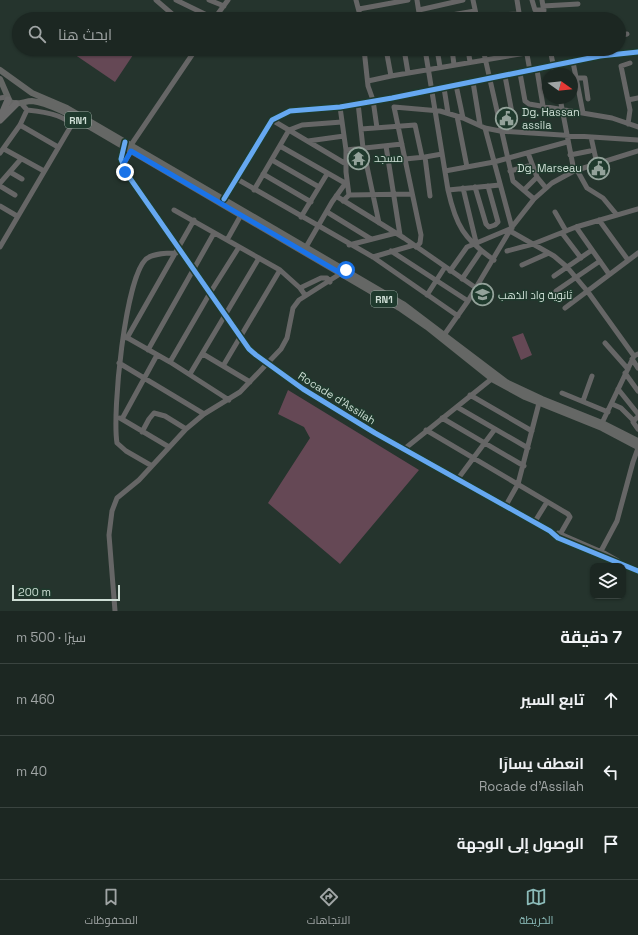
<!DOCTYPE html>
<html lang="ar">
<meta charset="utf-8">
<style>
:root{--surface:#1c2722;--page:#29332f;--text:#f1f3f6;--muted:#a0a5a5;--line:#3a4440;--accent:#8bbbb9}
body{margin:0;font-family:"Space Grotesk",Cairo,sans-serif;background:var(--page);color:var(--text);direction:rtl}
.controls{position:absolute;right:12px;bottom:12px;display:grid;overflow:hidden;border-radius:8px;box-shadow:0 1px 3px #0004}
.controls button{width:36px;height:36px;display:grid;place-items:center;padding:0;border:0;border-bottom:1px solid var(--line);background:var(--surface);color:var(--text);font:20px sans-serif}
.compass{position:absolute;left:542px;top:68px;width:36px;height:36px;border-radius:50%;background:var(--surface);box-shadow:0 1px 3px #0004;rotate:105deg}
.scale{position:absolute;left:12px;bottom:10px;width:108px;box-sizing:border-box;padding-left:4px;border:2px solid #ceded5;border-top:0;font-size:11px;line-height:14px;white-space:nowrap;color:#ceded5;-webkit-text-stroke:3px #1f3a2d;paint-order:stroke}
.stop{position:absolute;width:12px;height:12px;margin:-9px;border:3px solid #1a73e8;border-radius:50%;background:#fff}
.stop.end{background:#1a73e8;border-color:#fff;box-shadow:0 1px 4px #0008}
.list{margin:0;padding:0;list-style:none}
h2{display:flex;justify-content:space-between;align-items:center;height:52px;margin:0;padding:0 16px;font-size:17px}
h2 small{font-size:13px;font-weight:400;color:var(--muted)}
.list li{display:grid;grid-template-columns:26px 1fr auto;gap:12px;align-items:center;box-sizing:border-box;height:72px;padding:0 16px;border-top:1px solid var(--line)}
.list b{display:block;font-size:15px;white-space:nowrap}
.list p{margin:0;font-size:13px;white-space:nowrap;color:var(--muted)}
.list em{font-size:13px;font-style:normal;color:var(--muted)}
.icon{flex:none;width:22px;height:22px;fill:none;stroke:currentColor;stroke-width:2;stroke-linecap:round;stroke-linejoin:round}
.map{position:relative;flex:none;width:638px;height:611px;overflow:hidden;direction:ltr}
.search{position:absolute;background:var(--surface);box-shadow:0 1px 3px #0004;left:12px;right:12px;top:12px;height:44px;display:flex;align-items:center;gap:10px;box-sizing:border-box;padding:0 14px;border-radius:22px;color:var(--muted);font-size:15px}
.sheet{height:268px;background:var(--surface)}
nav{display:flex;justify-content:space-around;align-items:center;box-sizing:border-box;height:56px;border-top:1px solid var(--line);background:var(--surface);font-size:11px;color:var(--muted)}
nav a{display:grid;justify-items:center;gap:2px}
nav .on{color:var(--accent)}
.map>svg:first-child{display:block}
.green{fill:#654855}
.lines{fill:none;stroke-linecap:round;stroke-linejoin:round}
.minor{stroke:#666;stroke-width:5}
.major{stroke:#656765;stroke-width:6}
.highway{stroke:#6b6b6b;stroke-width:7}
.cycleway-casing{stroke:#1f3a2d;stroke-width:8}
.cycleway{stroke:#66a8f1;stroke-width:5}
.route{stroke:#1a73e8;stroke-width:5}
.labels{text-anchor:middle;stroke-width:3;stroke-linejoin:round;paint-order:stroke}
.shield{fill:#1f3a2d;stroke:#9aada3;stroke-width:1}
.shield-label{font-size:10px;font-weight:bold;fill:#ceded5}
.poi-label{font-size:11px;fill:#ceded5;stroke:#1f3a2d;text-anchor:start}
.street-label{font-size:11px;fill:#ceded5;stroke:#1f3a2d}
</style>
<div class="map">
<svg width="638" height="611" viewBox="0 0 638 611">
<rect width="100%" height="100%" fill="#25342d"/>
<path class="green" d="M69,49H130L135,52L115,82L68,50Z
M523,333L532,355L521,360L512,337Z
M288,390L419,470L340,564L268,503L310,438L304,427L278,414Z"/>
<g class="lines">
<path class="minor" d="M156,0L178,19
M176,0L215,19
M209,0L224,6
M356,0L361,19
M417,0L420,19
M473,0L476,14
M517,0L520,19
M532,0L535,10H544
M542,0L545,19
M543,6L578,4
M359,9L408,0
M419,10L463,0
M476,16L519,14
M214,19L228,0
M409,19L420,17
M428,19L475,11
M619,36L627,34
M364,49L368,86L373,100L377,128
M386,49L391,76L526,53
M404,49L408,73
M425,49L448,190C456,226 464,239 494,260
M437,49L440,67
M452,49L454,65
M468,49L470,62
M483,49L513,181L534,199
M526,49L530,71
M550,49L555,74
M599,49L600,56
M573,62L583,113
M537,70L543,106
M520,73L525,101L529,104L612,118L638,127
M505,76L512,113
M576,78H585L588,99
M368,81L391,76
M473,82L480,125
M456,85L463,118
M444,88L448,113
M0,98L6,97
M560,98L574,171
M628,100L638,98
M358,103L363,148L379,223
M340,107L346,150V172L349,195
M457,116L467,167
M272,120L346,164
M628,124L630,110L621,66L630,63
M20,125L58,147
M485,128L512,228
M361,129L415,125L422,157
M591,137L597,164
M308,141L344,136
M124,144L121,159L127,174L249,349L256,355L303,389L375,433L550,531L558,538L638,571
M131,145L196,49
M280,146L345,183
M386,146L400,235
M4,149L44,171
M346,150L402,144
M0,153L20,125L27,110L21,103
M528,153L537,177L546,188
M570,155L590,151
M425,157L442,154
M405,159L425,157L430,196
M272,160L319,187
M123,165L132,149
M577,170L587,188L603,198L617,215
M445,171L494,162L567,142
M510,171L532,165
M10,172L22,179
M263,174L311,202
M237,179L373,257L458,316
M0,183L21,159
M0,186L15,195
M475,187L486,224L489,227L495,225L498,222L488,186
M463,188L476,242
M254,190L289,130L302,125L342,122
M448,190L500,185
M524,190L537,177
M336,196L404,238L476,288
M224,199L272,120L290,111L340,107L392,98L600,56L638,52
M343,201L349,195L412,194
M0,206L17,216
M174,210L280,270L223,366
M327,212L371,239
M555,212L566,231
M301,217L327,174
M599,220L628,260
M576,227L609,274
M510,231L554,256L567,267L588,292L634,356
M562,233L581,258
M227,240L241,215
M349,245L396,233
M0,247L71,126C67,114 37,111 27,110
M306,247L332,202L347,181
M416,247L420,243L421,235L394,107L440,111L463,118L485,128L500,131L638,140
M391,251L468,301
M507,251L533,244L576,227L638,209
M373,257L414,245
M522,265L549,253
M280,270L300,288L305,295
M450,271L467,247L512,228
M554,276L592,250
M462,279L481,251
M300,288L321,278H327L330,282
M556,291L600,261
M427,295L445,267
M565,308L638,253
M126,337L170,362L229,400
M127,338L194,220
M442,338L468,301L512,227L534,199L552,183L574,171L638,151
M605,343L628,369
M148,350L214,233
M203,354L250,382
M632,359L638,368
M170,362L210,293L239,247
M119,363L204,414
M625,373L638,391
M190,374L259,258
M618,389L638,414
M562,393L608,412
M470,395L532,431
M583,401L592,376
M612,404L621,408L633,420
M457,407L528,448
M638,416L633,422L638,429
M120,418L169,447
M442,418L524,466
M122,419L157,355
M602,423L634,356L638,354
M426,430L568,514L570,517L558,538
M142,432L149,419L154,413L165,416L186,429
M403,450L494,377
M152,466L126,451L117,443C112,412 125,279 146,259C154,253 167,253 176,253
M457,480L495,429
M505,507L518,484L539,403
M534,523L547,502
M558,533L604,553L618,561
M601,551L617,521L633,462L638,448
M115,611L109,535L112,511L117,498L139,480L186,429L204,414L240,392L281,349L287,338L293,308L299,300L343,272"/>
<path class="major" d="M0,70L32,93L67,108L403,304L506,382L542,399L602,423L638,441
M0,79L10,102C18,106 24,101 32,101C44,102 55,108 66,113L401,309L427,327L492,379L525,397L602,428L638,447"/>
<path class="highway" d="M2,114L8,100
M0,120L16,104"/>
<defs>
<path id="cycleway" d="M125,142L121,159L127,174L249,349L256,355L303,389L375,433L550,531L558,538L638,571
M224,199L272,120L290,111L340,107L392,98L600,56L638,52"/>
</defs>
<use href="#cycleway" class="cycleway-casing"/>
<use href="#cycleway" class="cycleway"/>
</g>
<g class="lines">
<path class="route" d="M125,172L123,165L131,151L342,274L346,270"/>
</g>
<defs>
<symbol id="civic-ring" viewBox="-11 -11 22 22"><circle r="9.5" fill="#1f3a2d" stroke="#93a29a" stroke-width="1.5"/><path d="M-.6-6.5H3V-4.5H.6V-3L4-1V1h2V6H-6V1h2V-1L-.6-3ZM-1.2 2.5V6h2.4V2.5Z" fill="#93a29a"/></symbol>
<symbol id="temple-ring" viewBox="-11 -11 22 22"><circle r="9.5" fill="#1f3a2d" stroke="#93a29a" stroke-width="1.5"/><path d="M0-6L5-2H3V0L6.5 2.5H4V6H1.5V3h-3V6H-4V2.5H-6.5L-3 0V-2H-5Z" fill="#93a29a"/></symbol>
<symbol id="school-ring" viewBox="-11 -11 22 22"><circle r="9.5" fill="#1f3a2d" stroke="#93a29a" stroke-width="1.5"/><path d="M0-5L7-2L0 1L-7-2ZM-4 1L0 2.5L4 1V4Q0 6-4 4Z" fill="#93a29a"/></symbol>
</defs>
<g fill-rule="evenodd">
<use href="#civic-ring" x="494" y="106" width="25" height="25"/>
<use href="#temple-ring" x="346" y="146" width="25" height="25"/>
<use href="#civic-ring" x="586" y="156" width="25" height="25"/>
<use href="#school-ring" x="470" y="282" width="25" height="25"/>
</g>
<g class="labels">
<g class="shield">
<rect x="65" y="112" width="26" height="16" rx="3"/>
<rect x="371" y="291" width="26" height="16" rx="3"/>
</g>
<g class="shield-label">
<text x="78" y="124">RN1</text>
<text x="384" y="303">RN1</text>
</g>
<g class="poi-label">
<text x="522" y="116">Dg. Hassan<tspan x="522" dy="13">assila</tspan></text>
<text x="374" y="162">مسجد</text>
<text x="582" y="172" text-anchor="end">Dg. Marseau</text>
<text x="498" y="299">ثانوية واد الذهب</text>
</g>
<g class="street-label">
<text transform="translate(337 398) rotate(32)" y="4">Rocade d'Assilah</text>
</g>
</g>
</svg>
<div class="controls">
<button><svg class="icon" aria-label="layers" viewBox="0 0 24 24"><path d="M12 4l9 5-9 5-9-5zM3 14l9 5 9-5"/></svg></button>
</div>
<svg class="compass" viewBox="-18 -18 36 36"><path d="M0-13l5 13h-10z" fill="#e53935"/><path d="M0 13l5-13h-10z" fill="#a0a5a5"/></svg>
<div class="scale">200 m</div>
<div class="stop" style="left:346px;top:270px"></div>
<div class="stop end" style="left:125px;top:172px"></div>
<div class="search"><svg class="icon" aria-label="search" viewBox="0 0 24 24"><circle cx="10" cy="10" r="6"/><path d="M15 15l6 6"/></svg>ابحث هنا</div>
</div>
<section class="sheet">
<h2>7 دقيقة<small>سيرًا · 500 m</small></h2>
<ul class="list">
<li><svg class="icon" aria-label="ahead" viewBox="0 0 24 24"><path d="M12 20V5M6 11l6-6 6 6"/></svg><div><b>تابع السير</b></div><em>460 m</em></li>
<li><svg class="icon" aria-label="left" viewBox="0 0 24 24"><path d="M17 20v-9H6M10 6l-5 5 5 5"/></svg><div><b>انعطف يسارًا</b><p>Rocade d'Assilah</p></div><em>40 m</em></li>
<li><svg class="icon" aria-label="arrive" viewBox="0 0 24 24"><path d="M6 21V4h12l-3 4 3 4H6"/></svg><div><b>الوصول إلى الوجهة</b></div></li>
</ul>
</section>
<nav>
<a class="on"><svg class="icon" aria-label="map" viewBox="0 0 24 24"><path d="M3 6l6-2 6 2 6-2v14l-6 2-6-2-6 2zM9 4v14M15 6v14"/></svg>الخريطة</a>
<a><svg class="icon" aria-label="directions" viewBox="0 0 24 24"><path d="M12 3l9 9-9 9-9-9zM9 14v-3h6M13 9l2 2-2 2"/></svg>الاتجاهات</a>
<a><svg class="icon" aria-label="saved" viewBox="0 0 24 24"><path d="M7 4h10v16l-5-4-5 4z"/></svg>المحفوظات</a>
</nav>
